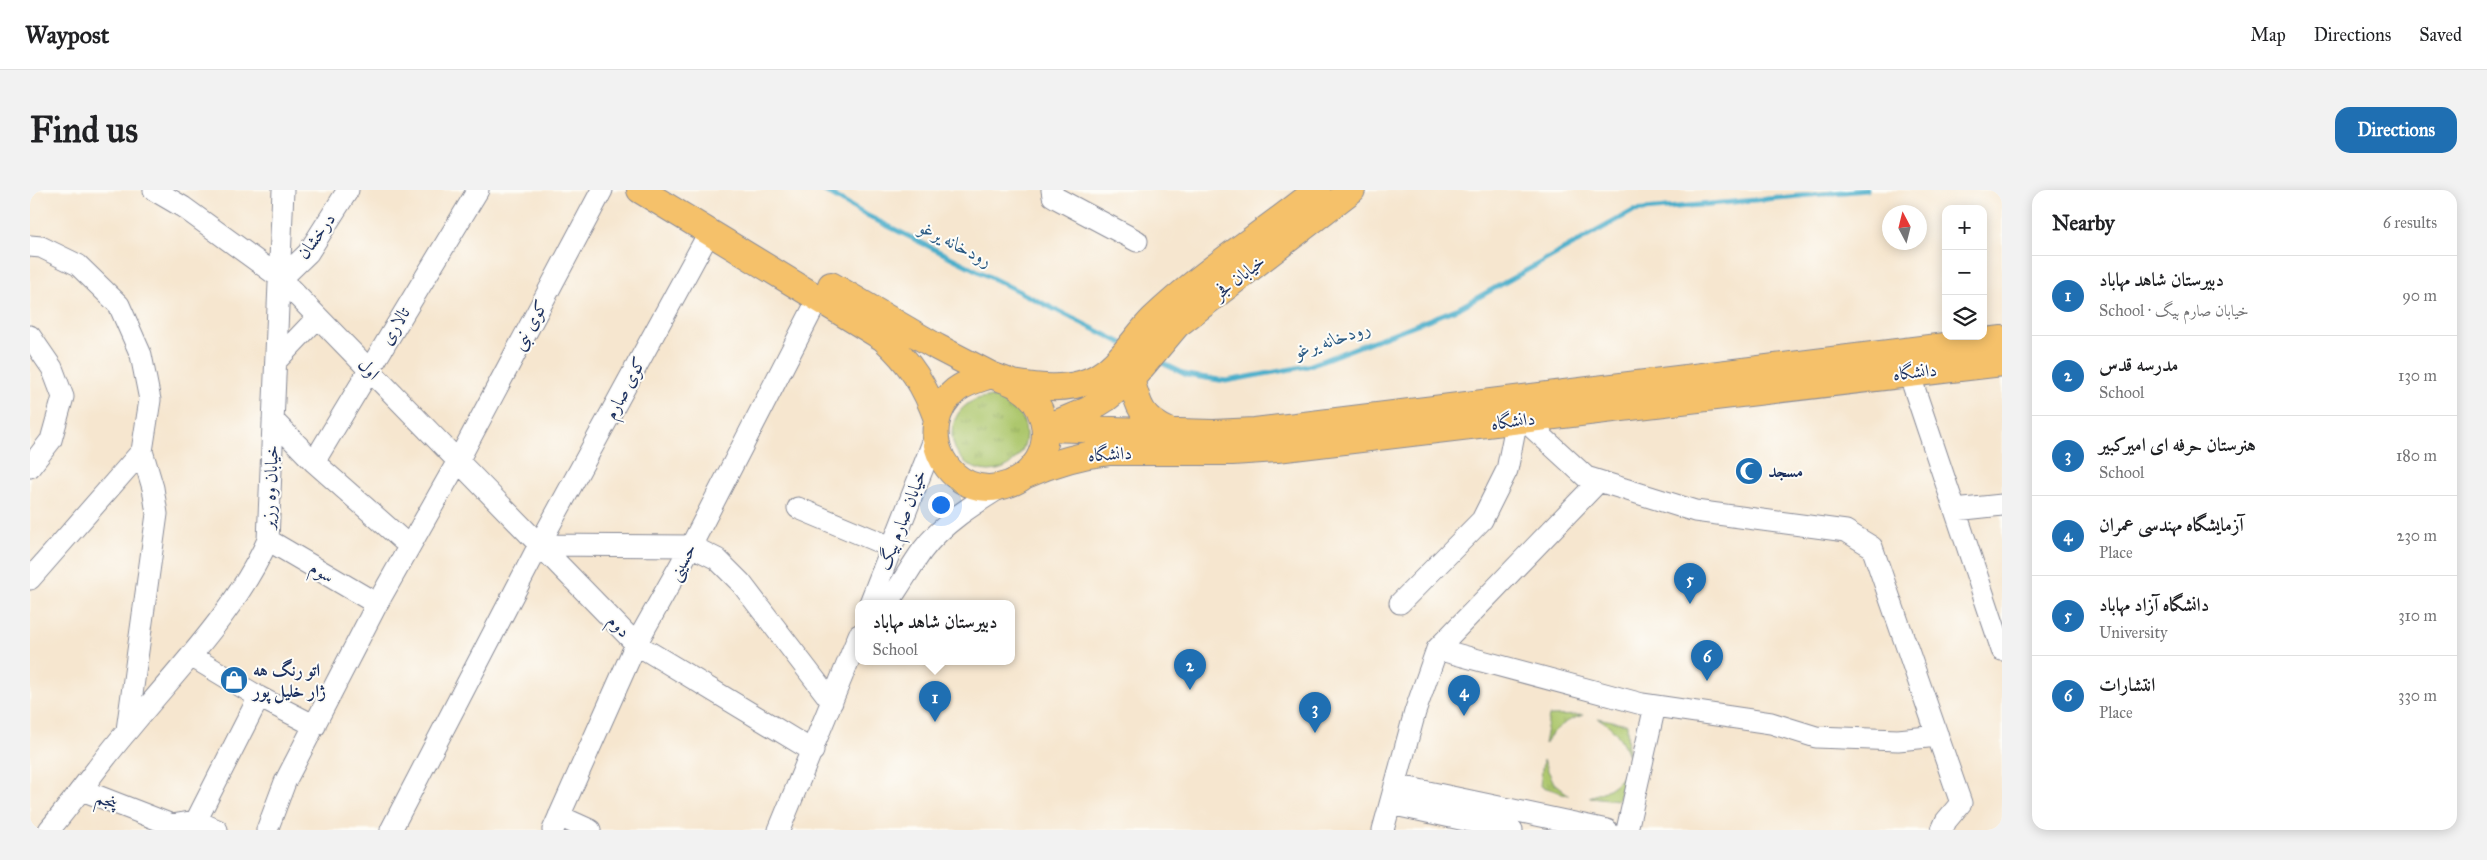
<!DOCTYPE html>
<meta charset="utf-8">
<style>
:root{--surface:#fff;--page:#f2f2f2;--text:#202124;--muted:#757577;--line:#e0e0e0;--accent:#1f6fb2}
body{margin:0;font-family:"IM FELL Great Primer",Amiri,serif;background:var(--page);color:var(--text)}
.controls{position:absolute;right:15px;top:15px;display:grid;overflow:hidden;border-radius:10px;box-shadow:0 2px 12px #0003}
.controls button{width:45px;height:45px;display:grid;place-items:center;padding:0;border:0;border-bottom:1px solid var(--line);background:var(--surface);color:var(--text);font:25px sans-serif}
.compass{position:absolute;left:1852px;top:15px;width:45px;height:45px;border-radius:50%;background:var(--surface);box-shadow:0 2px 12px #0003;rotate:353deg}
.you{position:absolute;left:910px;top:314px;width:18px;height:18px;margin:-12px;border:4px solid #fff;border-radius:50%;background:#1a73e8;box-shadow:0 0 0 8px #1a73e833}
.badge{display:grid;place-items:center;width:32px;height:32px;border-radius:50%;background:var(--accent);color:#fff;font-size:16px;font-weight:700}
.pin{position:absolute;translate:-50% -41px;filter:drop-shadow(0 1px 2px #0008)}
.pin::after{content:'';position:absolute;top:26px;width:18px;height:15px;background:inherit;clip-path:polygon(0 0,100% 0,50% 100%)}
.popup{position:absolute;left:825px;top:410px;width:160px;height:65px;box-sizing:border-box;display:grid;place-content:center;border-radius:10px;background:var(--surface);filter:drop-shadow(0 1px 4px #0005);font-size:16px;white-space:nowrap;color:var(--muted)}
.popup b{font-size:19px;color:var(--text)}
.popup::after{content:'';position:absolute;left:50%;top:100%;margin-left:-10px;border:10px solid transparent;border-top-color:var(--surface)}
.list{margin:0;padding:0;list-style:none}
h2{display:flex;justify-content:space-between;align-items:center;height:65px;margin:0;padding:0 20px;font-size:21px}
h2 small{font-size:16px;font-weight:400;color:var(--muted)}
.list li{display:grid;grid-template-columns:32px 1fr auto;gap:15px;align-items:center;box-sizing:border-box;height:80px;padding:0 20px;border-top:1px solid var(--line)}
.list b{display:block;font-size:19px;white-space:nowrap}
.list p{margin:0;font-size:16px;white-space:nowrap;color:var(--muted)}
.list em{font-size:16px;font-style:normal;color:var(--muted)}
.icon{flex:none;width:28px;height:28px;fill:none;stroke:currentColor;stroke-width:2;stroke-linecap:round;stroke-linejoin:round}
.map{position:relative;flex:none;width:1972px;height:640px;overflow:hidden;border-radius:15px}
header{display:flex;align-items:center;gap:30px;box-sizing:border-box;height:70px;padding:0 25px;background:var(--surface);border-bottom:1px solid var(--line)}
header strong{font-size:24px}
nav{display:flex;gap:28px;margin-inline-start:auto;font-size:18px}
.intro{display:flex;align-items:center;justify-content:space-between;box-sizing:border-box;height:120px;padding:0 30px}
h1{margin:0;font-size:35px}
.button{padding:12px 22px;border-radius:15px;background:var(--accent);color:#fff;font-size:18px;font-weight:700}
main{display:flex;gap:30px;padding:0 30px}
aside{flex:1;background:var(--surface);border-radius:15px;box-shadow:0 2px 12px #0003}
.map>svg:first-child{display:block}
.grass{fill:url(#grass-tufts);stroke:#647b66}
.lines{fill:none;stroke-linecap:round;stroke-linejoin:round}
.stream{stroke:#4baeca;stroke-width:5}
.minor-casing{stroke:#888a96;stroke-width:23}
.major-casing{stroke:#888a96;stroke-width:28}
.minor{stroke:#fff;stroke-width:21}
.major{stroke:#f5c16b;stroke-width:26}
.labels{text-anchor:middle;stroke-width:4;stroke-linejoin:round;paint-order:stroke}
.street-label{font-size:18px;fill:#1b2f5e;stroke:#fdfcf7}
.poi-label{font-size:18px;font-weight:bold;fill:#1b2f5e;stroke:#fdfcf7;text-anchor:start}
.water-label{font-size:19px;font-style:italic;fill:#2c5b84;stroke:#fdfcf7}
</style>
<header>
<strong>Waypost</strong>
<nav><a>Map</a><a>Directions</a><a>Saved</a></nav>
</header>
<div class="intro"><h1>Find us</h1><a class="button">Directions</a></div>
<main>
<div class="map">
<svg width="1972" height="640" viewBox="0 0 1972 640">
<defs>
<pattern id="grass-tufts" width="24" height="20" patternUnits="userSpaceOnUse" patternTransform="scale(1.25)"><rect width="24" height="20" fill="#adc76d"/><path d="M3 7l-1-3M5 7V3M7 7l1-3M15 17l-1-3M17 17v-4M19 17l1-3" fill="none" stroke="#94ab61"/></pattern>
</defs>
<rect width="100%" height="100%" fill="#fdfcf7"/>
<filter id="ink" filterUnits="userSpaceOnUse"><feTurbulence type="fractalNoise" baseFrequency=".02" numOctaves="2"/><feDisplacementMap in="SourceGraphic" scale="10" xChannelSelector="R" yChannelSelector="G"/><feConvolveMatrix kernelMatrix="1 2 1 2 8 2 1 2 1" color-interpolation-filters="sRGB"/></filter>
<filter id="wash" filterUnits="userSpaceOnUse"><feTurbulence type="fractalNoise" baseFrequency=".0096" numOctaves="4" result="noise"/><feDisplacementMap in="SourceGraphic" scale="20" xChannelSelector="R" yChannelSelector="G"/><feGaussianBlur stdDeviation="1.12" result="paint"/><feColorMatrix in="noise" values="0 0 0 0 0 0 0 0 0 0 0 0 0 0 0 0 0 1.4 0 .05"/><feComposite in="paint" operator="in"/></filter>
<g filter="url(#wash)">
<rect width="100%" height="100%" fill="#f6e6cf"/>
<path class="grass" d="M922 244a37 37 0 1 1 74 0a37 37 0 1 1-74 0Z
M1553,525C1535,531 1525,538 1514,554L1519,526Z
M1568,528L1597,534L1598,565C1591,547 1584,538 1568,528Z
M1513,570L1524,593L1539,605L1510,596Z
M1595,583L1588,610L1559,607C1575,602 1585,597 1595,583Z"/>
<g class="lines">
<path class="stream" d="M793,0L832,23L1092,153
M1128,171L1157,185L1196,191L1278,176L1429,118L1603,21L1836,0"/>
</g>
</g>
<g filter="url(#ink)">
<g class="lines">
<defs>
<path id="minor" d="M124,0L153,17L249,87L606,454L783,561
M1022,0L1023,6L1028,9L1107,51
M0,56L11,57L48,75L89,115L111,165L120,210L112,261L0,389
M251,89L278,63L318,0
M0,146L22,178L33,207L21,250L0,277
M246,171L288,127
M1879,183L1972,460
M1493,229L1556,287L1665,321L1816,341L1842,357L1931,613L1916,631L1912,640
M243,230L284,272L379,356
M284,272L448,0
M768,318L861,357
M1925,320L1972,315
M238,350L347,414
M509,355L661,356L687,369L711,393L802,512
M840,413L905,247
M858,413C870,396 880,378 892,361C913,333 944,314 973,296
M1370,413L1452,330L1477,280L1487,230
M1407,459L1612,514L1741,533L1786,547L1868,550L1908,546
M161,466L229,507L285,536
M97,540L127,324L123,298L112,261
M1365,595L1577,640
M52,600L142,635L166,631L187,640
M1360,614L1482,640
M529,626L560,640
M166,631L229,507
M19,640C47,607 71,571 99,539C148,479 206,421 238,350L253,0
M237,640L255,592L347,414L428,271L572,0
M361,640L509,355L680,41
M523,640L606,454L661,356L789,107
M749,640L829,445
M1353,640L1385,522L1407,459L1568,292
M1597,640L1625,516"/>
<path id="major" d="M610,0L853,148C880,172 895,196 907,229
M801,95L907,157L961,185
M961,185C971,189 981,191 989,197C1014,212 1022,245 1008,270C1001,281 991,290 979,294C920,316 879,239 926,200C936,192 950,189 961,185Z
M1101,188C1108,215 1111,229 1139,241
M983,193C1008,197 1037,201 1061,190C1088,178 1103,149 1123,129C1173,81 1233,44 1287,0
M1025,234L1058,220L1077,208L1105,185L1147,135L1322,0
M1015,238L1183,243L1225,241L1972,149
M996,285C1023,273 1049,265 1079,262H1202L1247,259L1972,173"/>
</defs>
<use href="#minor" class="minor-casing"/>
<use href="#major" class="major-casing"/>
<use href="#minor" class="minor"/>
<use href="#major" class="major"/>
</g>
</g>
<defs>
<symbol id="mosque-disc" viewBox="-11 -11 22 22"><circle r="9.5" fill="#1f6fb2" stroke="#fdfcf7"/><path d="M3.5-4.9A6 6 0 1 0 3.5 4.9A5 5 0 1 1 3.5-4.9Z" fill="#fff"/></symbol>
<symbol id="shop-disc" viewBox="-11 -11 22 22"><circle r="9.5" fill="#1f6fb2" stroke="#fdfcf7"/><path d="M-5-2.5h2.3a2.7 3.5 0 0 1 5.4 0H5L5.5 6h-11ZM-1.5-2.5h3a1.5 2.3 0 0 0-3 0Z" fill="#fff"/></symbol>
</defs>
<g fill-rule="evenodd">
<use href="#mosque-disc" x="1703" y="265" width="32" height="32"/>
<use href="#shop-disc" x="188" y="474" width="32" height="32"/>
</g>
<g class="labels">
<g class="street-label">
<text transform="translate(286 46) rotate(-54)" y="6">درخشان</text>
<text transform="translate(1209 87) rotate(-38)" y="6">خیابان فجر</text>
<text transform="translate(500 135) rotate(-62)" y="6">کوی نبی</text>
<text transform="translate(365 136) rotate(-59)" y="6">تالاری</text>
<text transform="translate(339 179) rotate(46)" y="6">اول</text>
<text transform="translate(1885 182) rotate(-6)" y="6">دانشگاه</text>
<text transform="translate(595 198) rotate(-62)" y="6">کوی صارم</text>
<text transform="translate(1483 231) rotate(-7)" y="6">دانشگاه</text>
<text transform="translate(1080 264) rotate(-3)" y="6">دانشگاه</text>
<text transform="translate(240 297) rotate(-87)" y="6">خیابان وه رزیر</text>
<text transform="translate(872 330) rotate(-69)" y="6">خیابان صارم بیگ</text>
<text transform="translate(652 372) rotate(-61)" y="6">حسینی</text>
<text transform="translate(292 382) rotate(30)" y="6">سوم</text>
<text transform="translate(589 436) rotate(46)" y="6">دوم</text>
<text transform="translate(77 610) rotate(22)" y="6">پنجم</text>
</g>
<g class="poi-label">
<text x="1738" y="287">مسجد</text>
<text x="223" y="486">اتو رنگ هه<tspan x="223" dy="21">ژار خلیل پور</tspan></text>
</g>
<g class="water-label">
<text transform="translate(926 53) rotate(27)" y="7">رودخانه یرغو</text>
<text transform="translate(1302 149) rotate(-19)" y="7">رودخانه یرغو</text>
</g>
</g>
</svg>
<div class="controls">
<button>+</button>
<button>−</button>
<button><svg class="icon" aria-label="layers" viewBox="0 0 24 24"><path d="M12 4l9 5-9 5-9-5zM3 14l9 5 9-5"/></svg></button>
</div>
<svg class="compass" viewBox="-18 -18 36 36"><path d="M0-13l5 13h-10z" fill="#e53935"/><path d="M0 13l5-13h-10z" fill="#757577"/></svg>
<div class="you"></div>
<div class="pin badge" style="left:905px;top:532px">1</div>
<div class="popup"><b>دبیرستان شاهد مهاباد</b>School</div>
<div class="pin badge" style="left:1160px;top:500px">2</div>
<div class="pin badge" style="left:1285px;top:543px">3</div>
<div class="pin badge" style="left:1434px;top:526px">4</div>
<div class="pin badge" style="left:1660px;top:414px">5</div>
<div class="pin badge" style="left:1677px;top:491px">6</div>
</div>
<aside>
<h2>Nearby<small>6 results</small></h2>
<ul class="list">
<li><span class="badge">1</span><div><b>دبیرستان شاهد مهاباد</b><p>School · خیابان صارم بیگ</p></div><em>90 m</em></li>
<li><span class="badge">2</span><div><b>مدرسه قدس</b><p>School</p></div><em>130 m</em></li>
<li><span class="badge">3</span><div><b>هنرستان حرفه ای امیرکبیر</b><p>School</p></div><em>180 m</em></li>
<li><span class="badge">4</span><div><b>آزمایشگاه مهندسی عمران</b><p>Place</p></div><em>230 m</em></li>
<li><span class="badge">5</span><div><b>دانشگاه آزاد مهاباد</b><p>University</p></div><em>310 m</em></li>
<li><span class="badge">6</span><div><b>انتشارات</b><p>Place</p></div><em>330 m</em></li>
</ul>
</aside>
</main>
